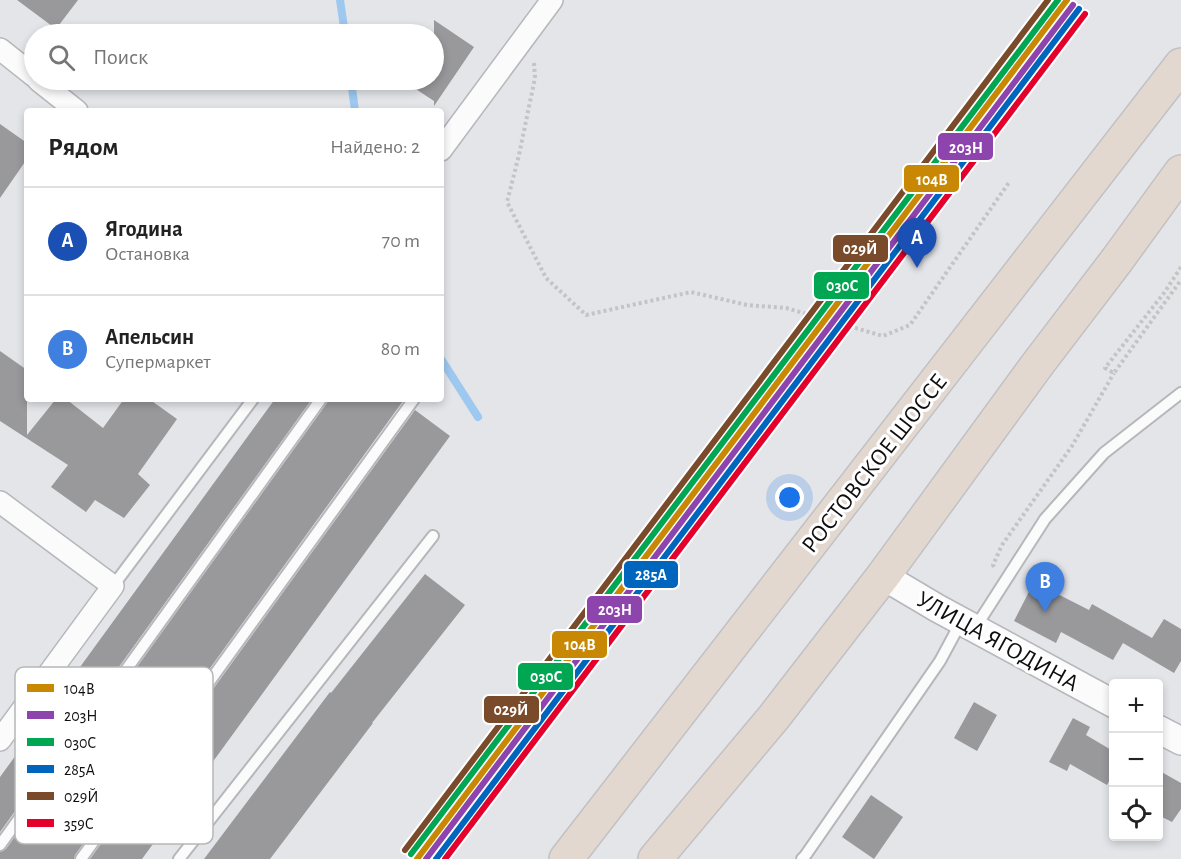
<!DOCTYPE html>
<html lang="ru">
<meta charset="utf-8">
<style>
:root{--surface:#fff;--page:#f2f2f2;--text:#222;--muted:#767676;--line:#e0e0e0;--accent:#59595c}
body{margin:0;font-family:"Alegreya Sans",sans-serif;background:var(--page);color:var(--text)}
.controls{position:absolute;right:18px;bottom:18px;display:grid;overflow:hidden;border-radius:6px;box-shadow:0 3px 9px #0003}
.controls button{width:54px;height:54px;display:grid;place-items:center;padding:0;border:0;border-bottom:2px solid var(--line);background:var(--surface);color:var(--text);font:30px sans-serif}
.you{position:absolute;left:790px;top:498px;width:21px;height:21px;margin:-15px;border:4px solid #fff;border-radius:50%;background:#1a73e8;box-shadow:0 0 0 9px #1a73e833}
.badge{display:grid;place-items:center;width:39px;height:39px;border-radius:50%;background:var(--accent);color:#fff;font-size:20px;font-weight:700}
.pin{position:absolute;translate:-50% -50px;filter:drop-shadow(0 2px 3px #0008)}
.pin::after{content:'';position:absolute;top:32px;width:21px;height:18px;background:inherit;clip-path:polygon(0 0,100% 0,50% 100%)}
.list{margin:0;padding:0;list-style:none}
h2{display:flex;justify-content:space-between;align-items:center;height:78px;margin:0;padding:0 24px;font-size:26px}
h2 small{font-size:20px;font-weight:400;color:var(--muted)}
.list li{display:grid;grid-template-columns:39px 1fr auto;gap:18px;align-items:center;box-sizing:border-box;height:108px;padding:0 24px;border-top:2px solid var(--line)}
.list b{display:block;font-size:22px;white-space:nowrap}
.list p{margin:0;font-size:20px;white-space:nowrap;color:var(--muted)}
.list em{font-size:20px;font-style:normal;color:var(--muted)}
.icon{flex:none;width:33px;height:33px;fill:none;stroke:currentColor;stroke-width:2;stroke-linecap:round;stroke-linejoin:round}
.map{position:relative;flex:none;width:1181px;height:859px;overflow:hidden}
.search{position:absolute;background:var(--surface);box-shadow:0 3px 9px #0003;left:24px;top:24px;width:420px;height:66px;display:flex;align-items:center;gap:15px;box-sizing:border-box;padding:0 21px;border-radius:33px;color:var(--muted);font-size:22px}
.panel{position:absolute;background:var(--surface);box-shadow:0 3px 9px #0003;left:24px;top:108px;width:420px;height:294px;border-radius:6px}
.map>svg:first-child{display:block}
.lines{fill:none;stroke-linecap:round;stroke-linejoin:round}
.stream{stroke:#9dc8ef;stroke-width:8}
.building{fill:#99999c}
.service-casing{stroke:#b6b7ba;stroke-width:14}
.minor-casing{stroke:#b6b7ba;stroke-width:24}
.tertiary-casing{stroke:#b6b7ba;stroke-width:30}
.trunk-casing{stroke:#c1c1c3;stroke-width:36}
.path{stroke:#c4c4c5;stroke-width:4;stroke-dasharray:3 3;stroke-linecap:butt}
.service{stroke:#fbfbfc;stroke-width:10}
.minor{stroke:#fbfbfc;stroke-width:21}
.tertiary{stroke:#fbfbfc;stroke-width:27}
.trunk{stroke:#e3d8d0;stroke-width:33}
.rail-1-casing{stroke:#fff;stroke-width:10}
.rail-2-casing{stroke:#fff;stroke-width:10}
.rail-3-casing{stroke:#fff;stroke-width:10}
.rail-4-casing{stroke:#fff;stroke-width:10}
.rail-5-casing{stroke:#fff;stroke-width:10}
.rail-6-casing{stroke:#fff;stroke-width:10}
.rail-1{stroke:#c88803;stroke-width:6}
.rail-2{stroke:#8e44ad;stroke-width:6}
.rail-3{stroke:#00a651;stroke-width:6}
.rail-4{stroke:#0065bd;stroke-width:6}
.rail-5{stroke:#7a4b2a;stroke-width:6}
.rail-6{stroke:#e4002b;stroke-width:6}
.labels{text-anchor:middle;stroke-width:6;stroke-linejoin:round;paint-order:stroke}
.street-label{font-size:24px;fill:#0e0e10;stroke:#fff}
.key{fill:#fff;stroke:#b7b7b7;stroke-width:1.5}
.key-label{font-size:16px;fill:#0e0e10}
.line-badge{stroke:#fff;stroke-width:2}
.badge-label{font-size:16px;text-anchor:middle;font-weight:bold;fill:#fff}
</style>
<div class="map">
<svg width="1181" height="859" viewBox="0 0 1181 859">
<rect width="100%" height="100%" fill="#e4e5e9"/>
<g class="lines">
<path class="stream" d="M340,0L345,34
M351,80L355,111
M441,359L478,417"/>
</g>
<path class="building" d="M17,0H78L56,29Z
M434,20L474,47L434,106V101L402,80H434Z
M0,124L27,143V159L0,198Z
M0,351L27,370V435L56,399H66L103,428L124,399H149L177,419L138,474L150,485L124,518L95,500L86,512L51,487L68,465L0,421Z
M275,399H312L0,832V777Z
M328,399H400L403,401L75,855L74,859H0V852L6,849L327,403Z
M415,410L450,436L142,859H90Z
M425,574L465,605L372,723H373L270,859H204L330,692L331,693Z
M1034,582L1089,610L1092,604L1152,638L1164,619L1181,629V661L1174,673L1123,643L1113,660L1061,632L1056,643L1014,621Z
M974,702L997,715L977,751L954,738Z
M1073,718L1090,727L1086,735L1113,751V774L1107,785L1070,764L1067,771L1049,762Z
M1158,770L1181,783V809L1172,822L1158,815Z
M871,795L903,817L874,859L842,837Z"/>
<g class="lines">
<defs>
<path id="service" d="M113,586L253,399
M975,628L1045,519L1104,453L1181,393
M0,845L321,399
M81,859L414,399
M179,859L433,536
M802,859L805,856L940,661L961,622"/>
<path id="minor" d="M0,49L34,76
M38,80L77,111
M441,150L552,0
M0,502L113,586L0,740"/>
<path id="tertiary" d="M883,576L937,608L1114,704
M1158,729L1181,741"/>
<path id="trunk" d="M566,859L1181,65
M655,859L774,717L883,576L1037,365L1117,260L1181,172"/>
</defs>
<use href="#service" class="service-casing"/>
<use href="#minor" class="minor-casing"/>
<use href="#tertiary" class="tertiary-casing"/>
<use href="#trunk" class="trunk-casing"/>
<path class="path" d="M534,63L535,78L519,155L507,202L546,278L586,315L691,292L747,305L786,308L883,336L910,325L1010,181
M1181,267L1164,293L1105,368L1114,373L1181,280
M994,567L993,565L1002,545L1072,446L1114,373"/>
<use href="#service" class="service"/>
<use href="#minor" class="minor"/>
<use href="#tertiary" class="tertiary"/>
<use href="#trunk" class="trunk"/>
<defs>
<path id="rail-1" d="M417,859L1067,0"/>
<path id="rail-2" d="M426,859L1073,5"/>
<path id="rail-3" d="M411,854L1058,0"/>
<path id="rail-4" d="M436,859L1079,9"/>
<path id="rail-5" d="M405,850L1048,0"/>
<path id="rail-6" d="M445,859L1085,14"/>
</defs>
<use href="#rail-1" class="rail-1-casing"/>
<use href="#rail-2" class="rail-2-casing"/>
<use href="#rail-3" class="rail-3-casing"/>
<use href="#rail-4" class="rail-4-casing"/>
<use href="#rail-5" class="rail-5-casing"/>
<use href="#rail-6" class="rail-6-casing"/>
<use href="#rail-1" class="rail-1"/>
<use href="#rail-2" class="rail-2"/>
<use href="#rail-3" class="rail-3"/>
<use href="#rail-4" class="rail-4"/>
<use href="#rail-5" class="rail-5"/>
<use href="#rail-6" class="rail-6"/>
</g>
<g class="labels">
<g class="street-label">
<text transform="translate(874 463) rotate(-52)" y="8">РОСТОВСКОЕ ШОССЕ</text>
<text transform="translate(998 641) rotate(29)" y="8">УЛИЦА ЯГОДИНА</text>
</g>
</g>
<rect x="15" y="667" width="198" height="177" rx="9" class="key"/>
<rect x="27" y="684" width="27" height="8" fill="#c88803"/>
<rect x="27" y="711" width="27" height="8" fill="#8e44ad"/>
<rect x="27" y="738" width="27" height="8" fill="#00a651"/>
<rect x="27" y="765" width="27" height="8" fill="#0065bd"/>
<rect x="27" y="792" width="27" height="8" fill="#7a4b2a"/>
<rect x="27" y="819" width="27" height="8" fill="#e4002b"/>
<g class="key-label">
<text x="64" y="694">104В</text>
<text x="64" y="721">203Н</text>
<text x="64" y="748">030C</text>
<text x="64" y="775">285А</text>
<text x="64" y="802">029Й</text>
<text x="64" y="829">359С</text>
</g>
<g class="line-badge">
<rect x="937" y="132" width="57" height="29" rx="6" fill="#8e44ad"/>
<rect x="903" y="164" width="57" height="29" rx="6" fill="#c88803"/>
<rect x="832" y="234" width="57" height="29" rx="6" fill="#7a4b2a"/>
<rect x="813" y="271" width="57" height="29" rx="6" fill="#00a651"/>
<rect x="623" y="560" width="56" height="29" rx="6" fill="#0065bd"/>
<rect x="586" y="595" width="57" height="29" rx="6" fill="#8e44ad"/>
<rect x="551" y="630" width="57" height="29" rx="6" fill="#c88803"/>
<rect x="517" y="662" width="57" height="29" rx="6" fill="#00a651"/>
<rect x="483" y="695" width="57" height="29" rx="6" fill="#7a4b2a"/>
</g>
<g class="badge-label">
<text x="966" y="153">203Н</text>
<text x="932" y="185">104В</text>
<text x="860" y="254">029Й</text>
<text x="842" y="291">030C</text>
<text x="651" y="580">285А</text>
<text x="615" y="615">203Н</text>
<text x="580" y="650">104В</text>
<text x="546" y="682">030C</text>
<text x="511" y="715">029Й</text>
</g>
</svg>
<div class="controls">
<button>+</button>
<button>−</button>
<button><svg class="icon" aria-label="locate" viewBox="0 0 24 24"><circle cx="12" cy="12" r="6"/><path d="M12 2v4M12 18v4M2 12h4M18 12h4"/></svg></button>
</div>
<div class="you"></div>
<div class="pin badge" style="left:917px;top:268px;background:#1a4fb4">A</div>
<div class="pin badge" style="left:1045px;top:612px;background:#3f7fe0">B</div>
<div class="search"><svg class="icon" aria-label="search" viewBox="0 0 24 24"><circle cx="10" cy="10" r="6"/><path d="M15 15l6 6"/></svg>Поиск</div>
<section class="panel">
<h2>Рядом<small>Найдено: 2</small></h2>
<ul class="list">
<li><span class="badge" style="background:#1a4fb4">A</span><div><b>Ягодина</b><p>Остановка</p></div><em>70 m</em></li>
<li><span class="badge" style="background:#3f7fe0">B</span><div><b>Апельсин</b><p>Супермаркет</p></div><em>80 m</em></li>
</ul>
</section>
</div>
